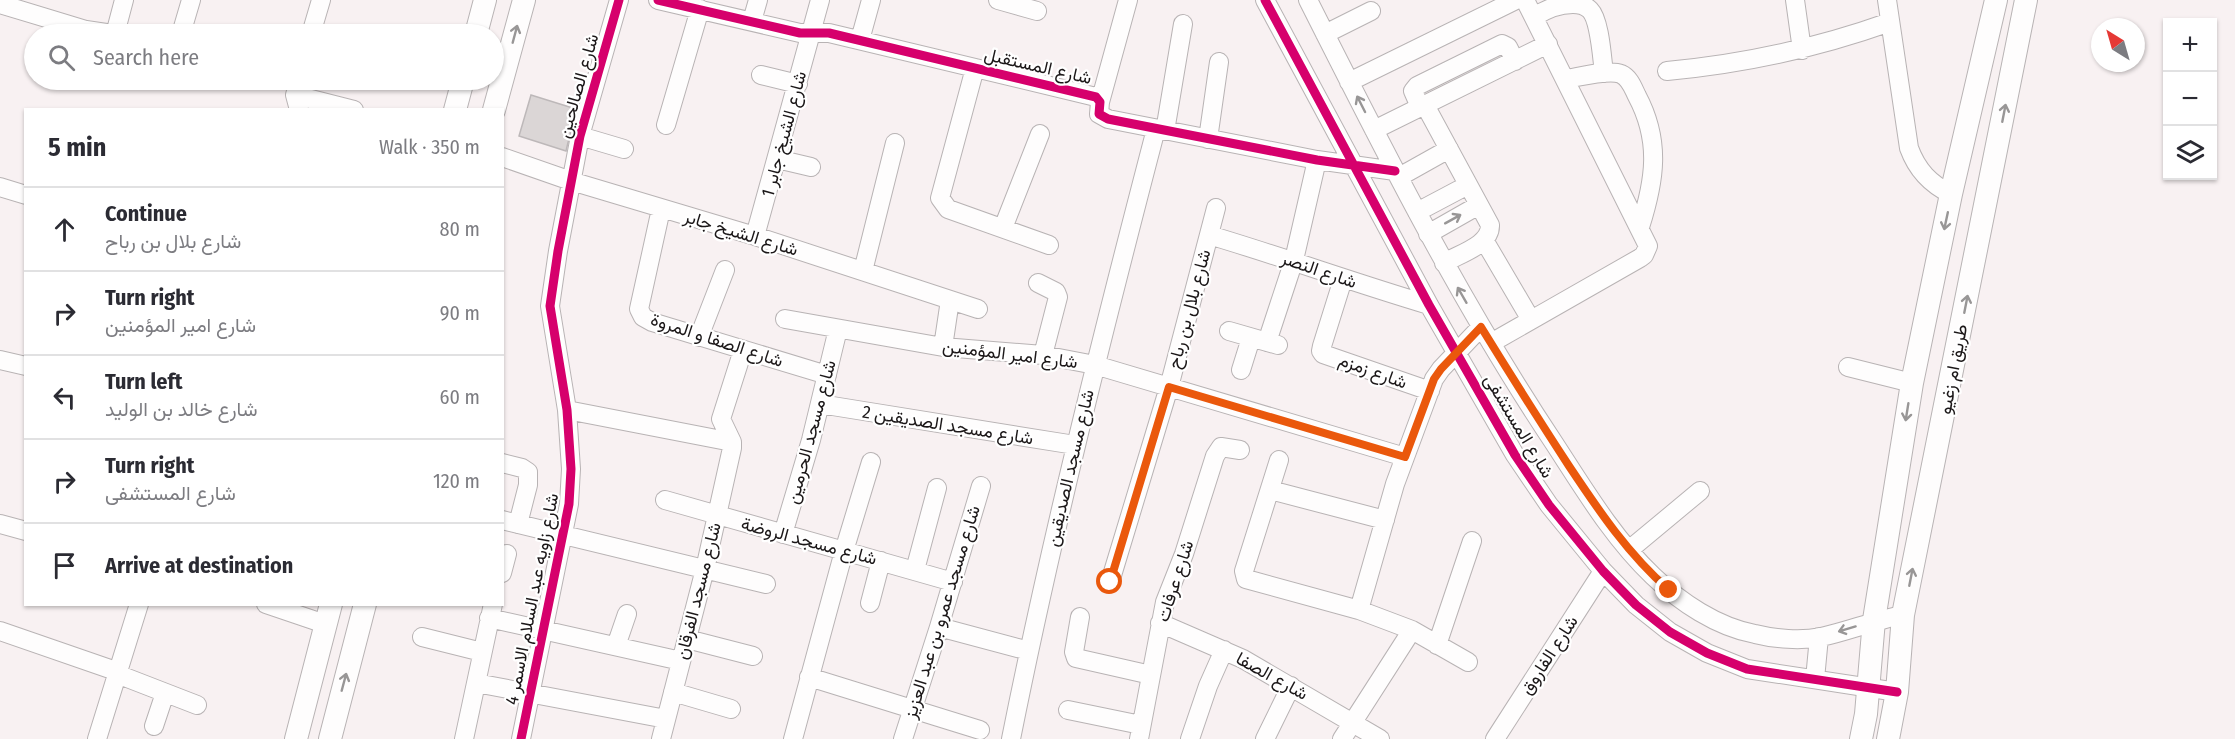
<!DOCTYPE html>
<meta charset="utf-8">
<style>
:root{--surface:#fff;--page:#f7f7f7;--text:#2b2b33;--muted:#7c7c81;--line:#e1e1e2}
body{margin:0;font-family:"Fira Sans Condensed",Vazirmatn,sans-serif;background:var(--page);color:var(--text)}
.controls{position:absolute;right:18px;top:18px;display:grid;overflow:hidden;border-radius:0px;box-shadow:0 2px 4px #0004}
.controls button{width:54px;height:54px;display:grid;place-items:center;padding:0;border:0;border-bottom:2px solid var(--line);background:var(--surface);color:var(--text);font:30px sans-serif}
.compass{position:absolute;left:2091px;top:18px;width:54px;height:54px;border-radius:50%;background:var(--surface);box-shadow:0 2px 4px #0004;rotate:323deg}
.stop{position:absolute;width:18px;height:18px;margin:-14px;border:4px solid #ea580c;border-radius:50%;background:#fff}
.stop.end{background:#ea580c;border-color:#fff;box-shadow:0 2px 6px #0008}
.list{margin:0;padding:0;list-style:none}
h2{display:flex;justify-content:space-between;align-items:center;height:78px;margin:0;padding:0 24px;font-size:26px}
h2 small{font-size:20px;font-weight:400;color:var(--muted)}
.list li{display:grid;grid-template-columns:39px 1fr auto;gap:18px;align-items:center;box-sizing:border-box;height:84px;padding:0 24px;border-top:2px solid var(--line)}
.list b{display:block;font-size:22px;white-space:nowrap}
.list p{margin:0;font-size:20px;white-space:nowrap;color:var(--muted)}
.list em{font-size:20px;font-style:normal;color:var(--muted)}
.icon{flex:none;width:33px;height:33px;fill:none;stroke:currentColor;stroke-width:2;stroke-linecap:round;stroke-linejoin:round}
.map{position:relative;flex:none;width:2235px;height:739px;overflow:hidden}
.search{position:absolute;background:var(--surface);box-shadow:0 2px 4px #0004;left:24px;top:24px;width:480px;height:66px;display:flex;align-items:center;gap:15px;box-sizing:border-box;padding:0 21px;border-radius:33px;color:var(--muted);font-size:22px}
.panel{position:absolute;background:var(--surface);box-shadow:0 2px 4px #0004;left:24px;top:108px;width:480px;height:498px;border-radius:0px}
.map>svg:first-child{display:block}
.building{fill:#dbd6d6;stroke:#bdb8b9;stroke-width:1.5}
.lines{fill:none;stroke-linecap:round;stroke-linejoin:round}
.minor-casing{stroke:#b8b3b4;stroke-width:20}
.major-casing{stroke:#b8b3b4;stroke-width:24}
.minor{stroke:#fefdfd;stroke-width:18}
.major{stroke:#fefdfd;stroke-width:22}
.cycleway-casing{stroke:#fff;stroke-width:13}
.cycleway{stroke:#d6006c;stroke-width:9}
.oneway{stroke:#989696}
.route{stroke:#ea580c;stroke-width:8}
.labels{text-anchor:middle;stroke-width:4.5;stroke-linejoin:round;paint-order:stroke}
.street-label{font-size:18px;fill:#1b1718;stroke:#fff}
</style>
<div class="map">
<svg width="2235" height="739" viewBox="0 0 2235 739">
<rect width="100%" height="100%" fill="#f8f1f2"/>
<path class="building" d="M531,95L576,109L566,151L519,136Z"/>
<g class="lines">
<defs>
<path id="minor" d="M658,0L800,33H829L1096,97L1100,102L1099,114L1108,119L1317,160L1395,171
M998,0L1037,11
M1265,0L1429,305L1515,455L1549,505L1603,571L1636,605L1670,632L1707,653L1747,669L1897,692
M1308,0C1384,151 1460,302 1554,443C1584,489 1613,538 1653,576C1680,602 1717,627 1755,634C1775,639 1801,641 1821,637C1849,631 1875,620 1903,615
M1795,0L1802,50
M1887,0L1909,148C1917,170 1930,184 1951,194
M0,4L86,30L113,34
M1534,17C1546,9 1558,4 1573,4C1580,4 1585,5 1590,10C1600,20 1602,59 1604,73
M752,21L758,0
M115,34L124,0
M181,34L191,0
M311,34L321,0
M1325,34L1371,11
M860,40L871,0
M975,68L940,198L948,209L1049,245
M1667,71C1744,64 1817,48 1890,22
M761,75L798,84
M1566,79C1579,77 1609,69 1621,74C1630,78 1633,88 1637,96C1661,141 1655,180 1640,227
M299,80L295,95L299,110
M1349,82L1516,0
M295,95L354,110
M1100,102L1128,0
M1425,105L1490,225C1491,245 1459,254 1444,263
M1420,107L1413,91L1417,86L1502,44L1508,47L1515,61
M666,125L700,9
M1374,130L1548,44
M1165,131L1183,24
M580,136L624,149
M1208,139L1219,62
M502,157L571,181L755,236L978,309
M777,159L811,167
M1399,177L1449,149
M0,187L26,195
M661,209L639,309L643,317L652,322L827,375
M1417,212L1468,185
M1003,228L1040,134
M1428,234L1479,205
M1209,235C1283,257 1355,283 1429,305
M755,236L820,0
M1484,240L1531,320
M863,271L895,143
M1343,279L1322,346L1321,351L1323,354L1430,391
M1038,283L1056,292L1058,297L1043,355
M785,319L943,347L1043,355L1095,365L1405,457
M1229,331L1278,345
M699,337L725,270
M1267,342L1294,260L1317,160
M1491,343L1640,258L1644,255L1648,246L1525,0
M943,347L950,300
M0,360L26,366
M1848,367L1912,383
M1241,370L1251,338
M820,404L1075,445
M567,410L732,442
M1279,460L1244,571L1246,579L1359,610L1412,630L1468,662
M502,463L522,468L528,472V485L518,524
M1270,490L1385,520
M665,500L953,582
M502,520L766,584
M0,524L26,531
M783,534L811,440L838,329
M1629,550L1700,491
M915,570L937,488
M502,573L507,554
M1110,582L1169,387L1216,208
M870,603L881,561
M266,604L325,624
M1359,610L1395,484L1434,379L1441,369L1481,327
M1080,617L1074,652L1076,658L1151,675
M489,618L681,661
M1160,623L1243,659L1380,739
M939,627L1029,651
M0,631L110,669L117,674L197,705
M422,637L482,652
M687,639L753,656
M1437,645L1472,541
M616,646L627,614
M809,677L980,730
M1815,679L1819,637
M476,683L666,719
M673,692L731,709
M1068,710L1141,725
M154,726L165,693
M97,739L139,604
M464,739L493,604
M521,739L569,504L571,469L567,410L550,306L558,251L580,136L619,0
M661,739L705,569L732,448V442L721,419L743,350
M793,739L844,551L871,462
M903,739L939,627L981,486
M1011,739C1052,534 1103,332 1156,129
M1139,739L1165,602L1184,554L1215,456L1221,447L1240,450
M1190,739L1208,686L1224,650
M1265,739L1291,686
M1342,739L1412,630
M1495,739L1603,571"/>
<path id="major" d="M476,34L485,0
M455,110L463,80
M494,110L524,0
M296,739L331,604
M330,739L365,604
M1861,739L1866,714L1874,620L1912,383L1951,194L1996,0
M1888,739L1897,692L1903,615L2026,0"/>
</defs>
<use href="#minor" class="minor-casing"/>
<use href="#major" class="major-casing"/>
<use href="#minor" class="minor"/>
<use href="#major" class="major"/>
<defs>
<path id="cycleway" d="M658,0L800,33H829L1096,97L1100,102L1099,114L1108,119L1317,160L1395,171
M1265,0L1429,305L1515,455L1549,505L1603,571L1636,605L1670,632L1707,653L1747,669L1897,692
M521,739L569,504L571,469L567,410L550,306L558,251L580,136L619,0"/>
</defs>
<use href="#cycleway" class="cycleway-casing"/>
<use href="#cycleway" class="cycleway"/>
</g>
<defs><path id="oneway-shaft" d="M-6 0H5M1.5-3L5.5 0L1.5 3" fill="none" stroke-width="1.6" stroke-linecap="round" stroke-linejoin="round" transform="scale(1.5)"/></defs>
<g class="oneway">
<use href="#oneway-shaft" transform="translate(515 34) rotate(-75)"/>
<use href="#oneway-shaft" transform="translate(1361 104) rotate(-117)"/>
<use href="#oneway-shaft" transform="translate(2004 113) rotate(-79)"/>
<use href="#oneway-shaft" transform="translate(1453 219) rotate(-29)"/>
<use href="#oneway-shaft" transform="translate(1946 221) rotate(102)"/>
<use href="#oneway-shaft" transform="translate(1462 295) rotate(-120)"/>
<use href="#oneway-shaft" transform="translate(1966 304) rotate(-79)"/>
<use href="#oneway-shaft" transform="translate(1907 412) rotate(99)"/>
<use href="#oneway-shaft" transform="translate(1911 577) rotate(-79)"/>
<use href="#oneway-shaft" transform="translate(1847 629) rotate(163)"/>
<use href="#oneway-shaft" transform="translate(344 682) rotate(-75)"/>
</g>
<g class="lines">
<path class="route" d="M1110,582L1169,387L1405,457L1434,379L1441,369L1481,327C1510,374 1539,420 1569,466C1599,511 1628,554 1669,590"/>
</g>
<g class="labels">
<g class="street-label">
<text transform="translate(1038 66) rotate(13)" y="6">شارع المستقبل</text>
<text transform="translate(578 86) rotate(-74)" y="6">شارع الصالحين</text>
<text transform="translate(784 134) rotate(-75)" y="6">شارع الشيخ جابر 1</text>
<text transform="translate(741 233) rotate(17)" y="6">شارع الشيخ جابر</text>
<text transform="translate(1319 270) rotate(19)" y="6">شارع النصر</text>
<text transform="translate(1189 309) rotate(-75)" y="6">شارع بلال بن رباح</text>
<text transform="translate(717 340) rotate(18)" y="6">شارع الصفا و المروة</text>
<text transform="translate(1010 354) rotate(7)" y="6">شارع امير المؤمنين</text>
<text transform="translate(1953 369) rotate(-79)" y="6">طريق ام زغيو</text>
<text transform="translate(1373 371) rotate(20)" y="6">شارع زمزم</text>
<text transform="translate(948 425) rotate(9)" y="6">شارع مسجد الصديقين 2</text>
<text transform="translate(1519 426) rotate(59)" y="6">شارع المستشفى</text>
<text transform="translate(811 432) rotate(-75)" y="6">شارع مسجد الحرمين</text>
<text transform="translate(1070 468) rotate(-77)" y="6">شارع مسجد الصديقين</text>
<text transform="translate(809 541) rotate(15)" y="6">شارع مسجد الروضة</text>
<text transform="translate(1175 581) rotate(-72)" y="6">شارع عرفات</text>
<text transform="translate(698 591) rotate(-76)" y="6">شارع مسجد الفرقان</text>
<text transform="translate(532 599) rotate(-79)" y="6">شارع زاويه عبد السلام الاسمر 4</text>
<text transform="translate(942 612) rotate(-73)" y="6">شارع مسجد عمرو بن عبد العزيز</text>
<text transform="translate(1549 655) rotate(-57)" y="6">شارع الفاروق</text>
<text transform="translate(1272 676) rotate(29)" y="6">شارع الصفا</text>
</g>
</g>
</svg>
<div class="controls">
<button>+</button>
<button>−</button>
<button><svg class="icon" aria-label="layers" viewBox="0 0 24 24"><path d="M12 4l9 5-9 5-9-5zM3 14l9 5 9-5"/></svg></button>
</div>
<svg class="compass" viewBox="-18 -18 36 36"><path d="M0-13l5 13h-10z" fill="#e53935"/><path d="M0 13l5-13h-10z" fill="#7c7c81"/></svg>
<div class="stop" style="left:1110px;top:582px"></div>
<div class="stop end" style="left:1669px;top:590px"></div>
<div class="search"><svg class="icon" aria-label="search" viewBox="0 0 24 24"><circle cx="10" cy="10" r="6"/><path d="M15 15l6 6"/></svg>Search here</div>
<section class="panel">
<h2>5 min<small>Walk · 350 m</small></h2>
<ul class="list">
<li><svg class="icon" aria-label="ahead" viewBox="0 0 24 24"><path d="M12 20V5M6 11l6-6 6 6"/></svg><div><b>Continue</b><p>شارع بلال بن رباح</p></div><em>80 m</em></li>
<li><svg class="icon" aria-label="right" viewBox="0 0 24 24"><path d="M7 20v-9h11M14 6l5 5-5 5"/></svg><div><b>Turn right</b><p>شارع امير المؤمنين</p></div><em>90 m</em></li>
<li><svg class="icon" aria-label="left" viewBox="0 0 24 24"><path d="M17 20v-9H6M10 6l-5 5 5 5"/></svg><div><b>Turn left</b><p>شارع خالد بن الوليد</p></div><em>60 m</em></li>
<li><svg class="icon" aria-label="right" viewBox="0 0 24 24"><path d="M7 20v-9h11M14 6l5 5-5 5"/></svg><div><b>Turn right</b><p>شارع المستشفى</p></div><em>120 m</em></li>
<li><svg class="icon" aria-label="arrive" viewBox="0 0 24 24"><path d="M6 21V4h12l-3 4 3 4H6"/></svg><div><b>Arrive at destination</b></div></li>
</ul>
</section>
</div>
